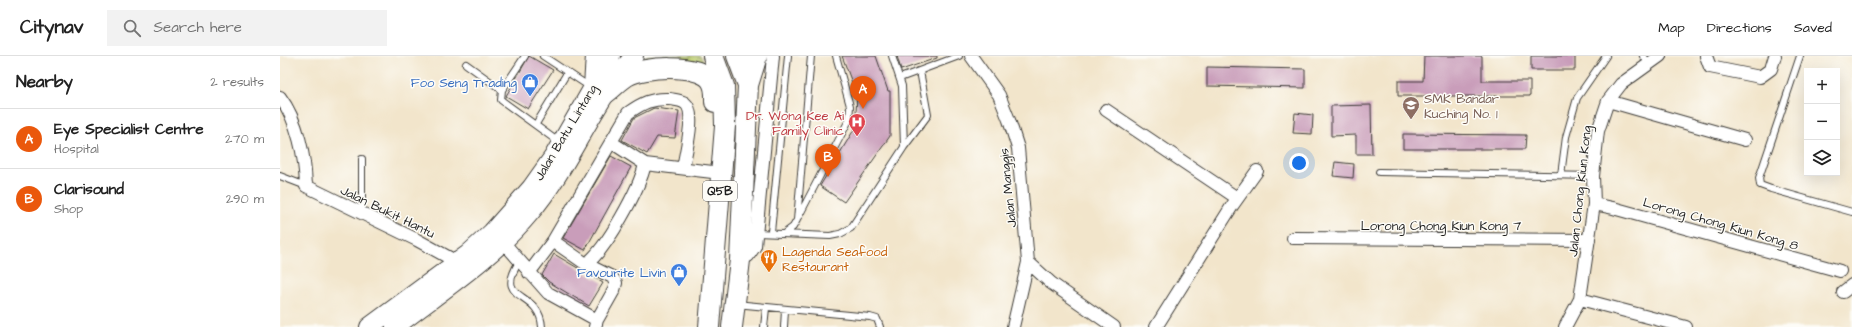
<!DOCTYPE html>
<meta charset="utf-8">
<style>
:root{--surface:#fff;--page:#f2f2f2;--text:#222;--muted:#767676;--line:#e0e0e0;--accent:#ea580c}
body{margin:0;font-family:"Architects Daughter",sans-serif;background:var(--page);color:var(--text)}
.controls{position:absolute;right:12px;top:12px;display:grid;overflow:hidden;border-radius:0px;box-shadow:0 4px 16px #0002}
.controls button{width:36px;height:36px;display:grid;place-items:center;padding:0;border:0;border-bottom:1px solid var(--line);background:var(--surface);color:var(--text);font:20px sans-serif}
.you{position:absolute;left:1019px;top:107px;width:14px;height:14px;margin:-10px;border:3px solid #fff;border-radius:50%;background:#1a73e8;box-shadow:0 0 0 6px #1a73e833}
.badge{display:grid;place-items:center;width:26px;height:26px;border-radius:50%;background:var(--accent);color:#fff;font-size:13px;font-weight:700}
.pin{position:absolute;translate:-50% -33px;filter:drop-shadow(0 1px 2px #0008)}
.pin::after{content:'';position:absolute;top:21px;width:14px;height:12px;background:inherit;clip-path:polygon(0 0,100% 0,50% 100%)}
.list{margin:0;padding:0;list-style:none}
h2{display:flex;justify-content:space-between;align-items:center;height:52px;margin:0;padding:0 16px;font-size:17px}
h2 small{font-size:13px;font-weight:400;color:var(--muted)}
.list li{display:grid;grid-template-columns:26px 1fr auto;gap:12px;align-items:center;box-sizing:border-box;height:60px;padding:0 16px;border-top:1px solid var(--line)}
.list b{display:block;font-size:15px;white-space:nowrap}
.list p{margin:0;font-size:13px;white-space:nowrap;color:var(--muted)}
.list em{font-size:13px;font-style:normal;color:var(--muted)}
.icon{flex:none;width:22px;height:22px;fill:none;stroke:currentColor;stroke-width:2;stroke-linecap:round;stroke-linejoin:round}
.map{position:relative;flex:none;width:1572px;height:271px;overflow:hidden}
header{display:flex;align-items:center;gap:24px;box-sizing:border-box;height:56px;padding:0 20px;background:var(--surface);border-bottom:1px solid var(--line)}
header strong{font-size:19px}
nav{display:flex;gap:22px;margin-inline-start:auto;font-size:14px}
.search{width:280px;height:36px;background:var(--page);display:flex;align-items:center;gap:10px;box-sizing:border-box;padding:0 14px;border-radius:0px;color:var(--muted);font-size:15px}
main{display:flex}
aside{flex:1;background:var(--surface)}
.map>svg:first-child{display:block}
.grass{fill:url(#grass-dots);stroke:#6d7646}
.building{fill:#c99dba}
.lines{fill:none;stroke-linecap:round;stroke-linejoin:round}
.service-casing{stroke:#3c3a36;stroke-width:8}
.minor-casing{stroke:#3c3a36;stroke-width:14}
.secondary-casing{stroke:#3c3a36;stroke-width:20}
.primary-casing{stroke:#3c3a36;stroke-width:22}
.service{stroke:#fff;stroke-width:6}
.minor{stroke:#fff;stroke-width:12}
.secondary{stroke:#fff;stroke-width:18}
.primary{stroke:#fff;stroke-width:20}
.labels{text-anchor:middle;stroke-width:3;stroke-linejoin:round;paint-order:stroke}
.shield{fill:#fdfcf7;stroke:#605f5e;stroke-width:1}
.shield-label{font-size:12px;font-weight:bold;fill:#1c1c1c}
.shop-label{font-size:13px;fill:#366cbe;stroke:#fdfcf7;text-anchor:end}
.education-label{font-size:13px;fill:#785e54;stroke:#fdfcf7;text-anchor:start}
.health-label{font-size:13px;fill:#be3a42;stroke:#fdfcf7;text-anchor:end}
.street-label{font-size:13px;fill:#1c1c1c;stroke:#fdfcf7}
.food-label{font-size:13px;fill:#c56008;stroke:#fdfcf7;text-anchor:start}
</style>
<header>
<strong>Citynav</strong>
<div class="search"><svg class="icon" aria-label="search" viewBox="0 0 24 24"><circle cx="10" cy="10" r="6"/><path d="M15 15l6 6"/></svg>Search here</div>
<nav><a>Map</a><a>Directions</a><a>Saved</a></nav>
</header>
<main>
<aside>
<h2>Nearby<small>2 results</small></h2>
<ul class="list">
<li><span class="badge">A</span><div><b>Eye Specialist Centre</b><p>Hospital</p></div><em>270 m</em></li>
<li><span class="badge">B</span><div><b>Clarisound</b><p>Shop</p></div><em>290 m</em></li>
</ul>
</aside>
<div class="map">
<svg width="1572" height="271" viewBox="0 0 1572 271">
<defs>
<pattern id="grass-dots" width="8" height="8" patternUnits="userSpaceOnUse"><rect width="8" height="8" fill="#becf71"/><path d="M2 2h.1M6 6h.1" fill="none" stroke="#a3b161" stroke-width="1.8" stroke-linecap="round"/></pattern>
</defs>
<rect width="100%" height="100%" fill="#fdfcf7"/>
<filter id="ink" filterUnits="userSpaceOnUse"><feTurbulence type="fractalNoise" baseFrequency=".025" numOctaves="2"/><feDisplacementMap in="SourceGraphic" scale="8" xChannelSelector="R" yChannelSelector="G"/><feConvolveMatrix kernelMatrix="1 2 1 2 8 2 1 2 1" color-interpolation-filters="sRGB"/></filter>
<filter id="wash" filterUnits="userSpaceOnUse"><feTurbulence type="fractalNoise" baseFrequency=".012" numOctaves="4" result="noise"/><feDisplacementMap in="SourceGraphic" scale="16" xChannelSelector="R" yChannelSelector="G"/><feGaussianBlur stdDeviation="0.9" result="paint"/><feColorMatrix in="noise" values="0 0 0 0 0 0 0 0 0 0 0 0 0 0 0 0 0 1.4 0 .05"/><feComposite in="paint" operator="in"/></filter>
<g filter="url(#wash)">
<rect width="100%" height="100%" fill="#f2e5cb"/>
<path class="grass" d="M367,0H420L427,11L360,7Z"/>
<g id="blocks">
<path class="building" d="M249,0L273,14L248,53L226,40Z
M562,0H596L608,35H610V80L564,146L540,130L575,72L577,40Z
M617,0H657V2L621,14Z
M1144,0H1202V25H1250V40H1118V25H1143Z
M1251,0H1295V14H1251Z
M927,11L1025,13V32L927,30Z
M1091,49L1092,98H1076V79L1051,80V50Z
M374,52L399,55L395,82L377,81L367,98L342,84L354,62Z
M1015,57L1033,59L1032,78L1013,77Z
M1123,78L1246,79L1245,93H1123Z
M331,100L351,111L305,194L283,182Z
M1055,106L1074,108L1073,122L1053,120Z
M274,198L323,227L309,250L269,226L262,219Z"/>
</g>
</g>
<g filter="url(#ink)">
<use href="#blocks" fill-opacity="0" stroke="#3c3a36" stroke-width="1"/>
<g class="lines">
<defs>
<path id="service" d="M245,0L222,34L221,44L280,87
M263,0L310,31
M1363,0L1369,7
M1520,0L1479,122L1480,129L1491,133L1572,156
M186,8L222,34
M620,22L679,0
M256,68L287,17
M624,91L648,59L640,15
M1099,116L1313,120
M1281,119L1286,81L1297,42L1326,0
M0,120L26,130
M82,157V103
M519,160L569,64L570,50L556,0
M491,176L508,0
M476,177L550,180L560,178L571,172L624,91L622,30L612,0
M505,177L513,171L517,164L531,0
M239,206C213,247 260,233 262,271
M456,248L590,261L597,263L600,271
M484,271L486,252
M504,271L505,254"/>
<path id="minor" d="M691,0L719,39L729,64L738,92L748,206L733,271
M1426,0L1430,11L1480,21L1491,13L1495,0
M0,41C18,65 25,101 26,130L137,184L177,206
M1328,45L1465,84
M826,54L957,142
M331,86L365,108L441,117
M1314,148L1333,152L1560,215
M1013,182L1309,184
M273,185L306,208C326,194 360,132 365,108
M224,187L268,237L317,264L315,271
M460,204L468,200L475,190L493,0
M748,206L771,227L834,271
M306,208L332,221L336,227L334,234L317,264
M249,217L273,185L348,57C362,47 372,42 390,43C395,44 400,44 405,47C417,56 405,98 403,112
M1563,236L1572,229
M1300,243L1406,271
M876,271L952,150L977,115
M1285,271L1300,243L1314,148L1313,120L1318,75L1328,45L1341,28L1380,0"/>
<path id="secondary" d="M89,271L188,198L212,176L251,132L273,101L331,0
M115,271C161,235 213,202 250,157C291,109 312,47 354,0"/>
<path id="primary" d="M468,29L477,0
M314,30L316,0
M326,37C333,32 340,24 347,20C364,10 417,8 430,23C436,30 435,38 435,46
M429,271L445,70L444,30L433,0
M452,271L460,204L468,29L457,0"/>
</defs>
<use href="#service" class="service-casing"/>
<use href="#minor" class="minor-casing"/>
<use href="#secondary" class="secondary-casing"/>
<use href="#primary" class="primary-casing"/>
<use href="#service" class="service"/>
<use href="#minor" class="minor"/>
<use href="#secondary" class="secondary"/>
<use href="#primary" class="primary"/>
</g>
</g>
<defs>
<symbol id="shop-pin" viewBox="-11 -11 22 30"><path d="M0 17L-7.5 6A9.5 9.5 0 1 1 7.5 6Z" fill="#3f7fe0" stroke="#fdfcf7"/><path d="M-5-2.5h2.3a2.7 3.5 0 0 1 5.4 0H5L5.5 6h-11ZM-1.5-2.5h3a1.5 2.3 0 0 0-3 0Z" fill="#fff"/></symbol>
<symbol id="school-pin" viewBox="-11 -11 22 30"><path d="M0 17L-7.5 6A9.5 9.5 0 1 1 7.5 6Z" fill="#8d6e63" stroke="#fdfcf7"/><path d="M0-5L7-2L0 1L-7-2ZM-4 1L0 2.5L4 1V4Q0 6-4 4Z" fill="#fff"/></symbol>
<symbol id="hospital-pin" viewBox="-11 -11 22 30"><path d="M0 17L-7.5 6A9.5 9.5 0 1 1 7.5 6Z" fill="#e0444e" stroke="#fdfcf7"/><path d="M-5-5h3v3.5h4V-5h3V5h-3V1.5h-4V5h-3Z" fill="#fff"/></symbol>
<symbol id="restaurant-pin" viewBox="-11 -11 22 30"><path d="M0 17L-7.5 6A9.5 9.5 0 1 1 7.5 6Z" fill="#e8710a" stroke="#fdfcf7"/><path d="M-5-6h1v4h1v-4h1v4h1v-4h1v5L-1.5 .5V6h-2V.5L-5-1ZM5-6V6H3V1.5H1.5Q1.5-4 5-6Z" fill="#fff"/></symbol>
</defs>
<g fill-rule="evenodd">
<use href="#shop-pin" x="240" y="16" width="20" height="27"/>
<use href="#school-pin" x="1121" y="39" width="20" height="27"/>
<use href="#hospital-pin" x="567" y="56" width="20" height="27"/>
<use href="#restaurant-pin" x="479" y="192" width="20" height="27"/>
<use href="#shop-pin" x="389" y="206" width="20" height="27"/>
</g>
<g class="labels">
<rect class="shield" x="423" y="125" width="34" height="20" rx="3"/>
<g class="shield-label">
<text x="440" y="139">Q5B</text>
</g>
<g class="shop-label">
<text x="237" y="31">Foo Seng Trading</text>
<text x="386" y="221">Favourite Livin</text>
</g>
<g class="education-label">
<text x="1144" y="47">SMK Bandar<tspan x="1144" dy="15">Kuching No. 1</tspan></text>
</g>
<g class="health-label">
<text x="564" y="64">Dr. Wong Kee Ai<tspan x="564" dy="15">Family Clinic</tspan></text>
</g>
<g class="street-label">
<text transform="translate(285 76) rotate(-59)" y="5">Jalan Batu Lintang</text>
<text transform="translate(727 132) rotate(-96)" y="5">Jalan Manggis</text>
<text transform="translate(1299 135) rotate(-84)" y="5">Jalan Chong Kiun Kong</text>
<text transform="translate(108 155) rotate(26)" y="5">Jalan Bukit Hantu</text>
<text transform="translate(1441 167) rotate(16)" y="5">Lorong Chong Kiun Kong 8</text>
<text x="1161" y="174">Lorong Chong Kiun Kong 7</text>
</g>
<g class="food-label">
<text x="502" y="200">Lagenda Seafood<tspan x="502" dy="15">Restaurant</tspan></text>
</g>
</g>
</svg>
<div class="controls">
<button>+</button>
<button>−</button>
<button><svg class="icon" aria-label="layers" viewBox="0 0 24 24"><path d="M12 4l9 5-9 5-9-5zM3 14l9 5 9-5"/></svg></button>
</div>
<div class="you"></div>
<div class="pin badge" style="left:583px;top:53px">A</div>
<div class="pin badge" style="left:548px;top:121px">B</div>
</div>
</main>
